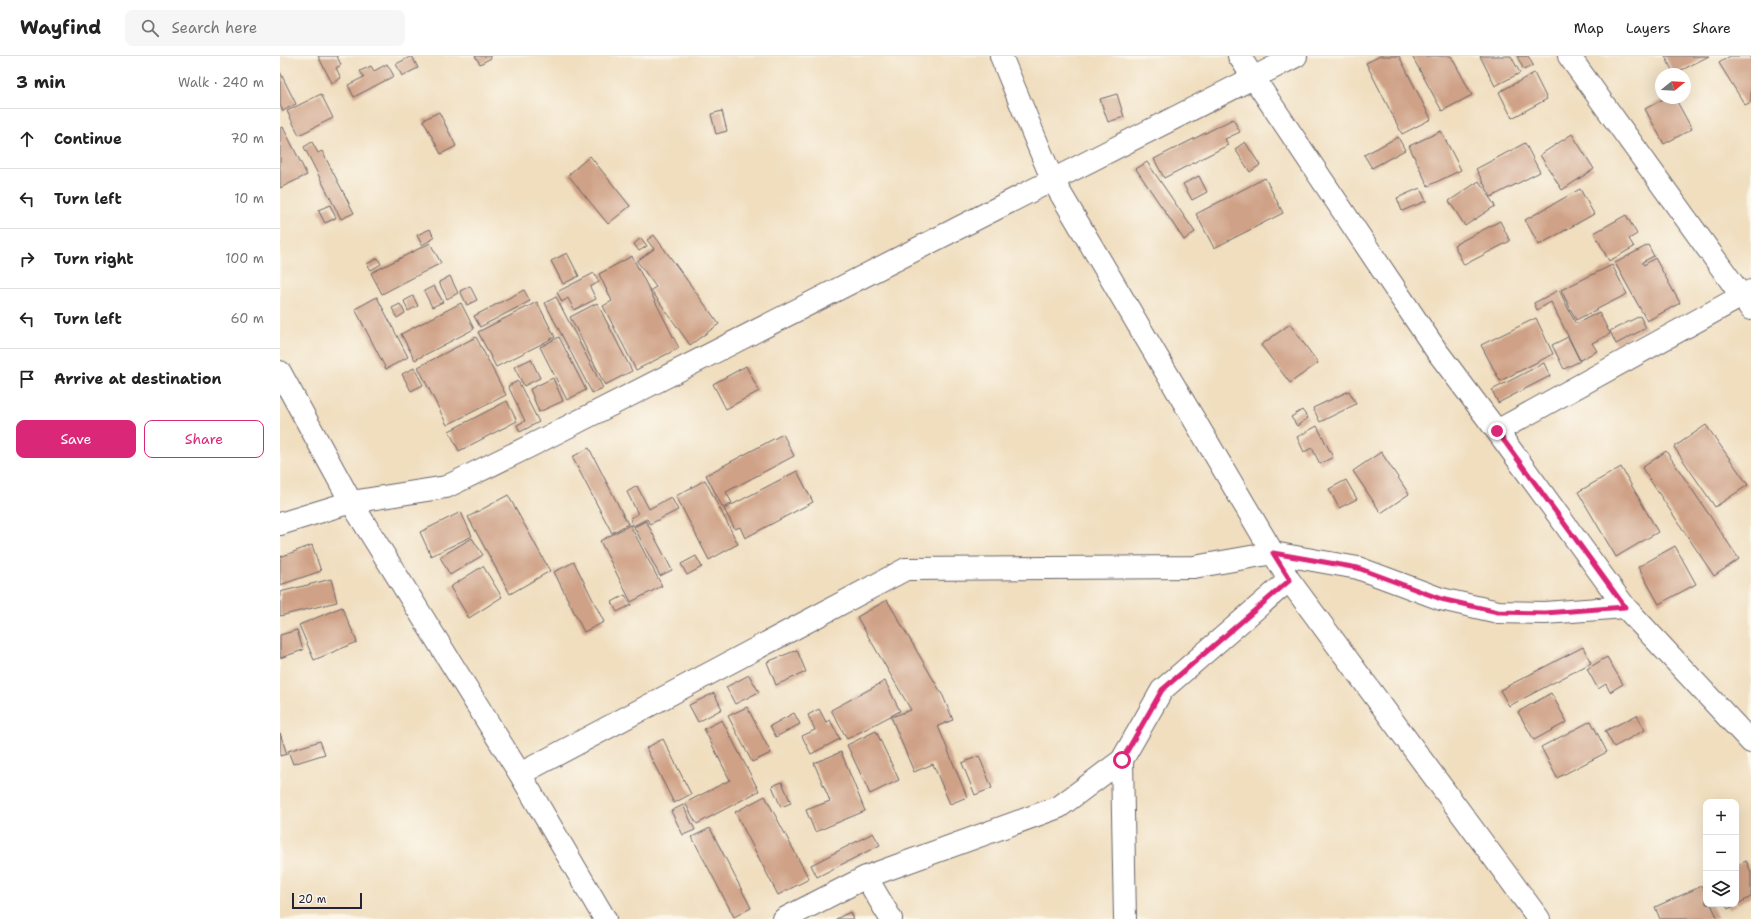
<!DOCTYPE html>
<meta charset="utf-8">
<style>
:root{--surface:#fff;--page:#f6f6f6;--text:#222;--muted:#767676;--line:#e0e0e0;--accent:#db2777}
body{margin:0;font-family:"Shantell Sans",sans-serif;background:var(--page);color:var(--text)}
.controls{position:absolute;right:12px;bottom:12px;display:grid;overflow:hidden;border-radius:8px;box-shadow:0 4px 16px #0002}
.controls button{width:36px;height:36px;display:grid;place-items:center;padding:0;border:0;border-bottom:1px solid var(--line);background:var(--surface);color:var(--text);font:20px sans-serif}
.compass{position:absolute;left:1375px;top:12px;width:36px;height:36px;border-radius:50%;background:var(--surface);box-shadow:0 4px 16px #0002;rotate:72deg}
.scale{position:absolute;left:12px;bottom:10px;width:70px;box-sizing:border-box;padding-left:4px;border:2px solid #22223b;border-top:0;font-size:11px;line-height:14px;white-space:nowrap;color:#22223b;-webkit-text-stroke:3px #fbf7ec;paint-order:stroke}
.stop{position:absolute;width:12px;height:12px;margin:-9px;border:3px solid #db2777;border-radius:50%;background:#fff}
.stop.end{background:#db2777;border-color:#fff;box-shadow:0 1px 4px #0008}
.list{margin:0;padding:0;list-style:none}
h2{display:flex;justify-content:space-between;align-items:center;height:52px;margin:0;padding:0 16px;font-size:17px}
h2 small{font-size:13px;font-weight:400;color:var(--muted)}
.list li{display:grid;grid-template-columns:26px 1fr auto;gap:12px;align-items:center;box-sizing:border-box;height:60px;padding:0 16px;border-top:1px solid var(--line)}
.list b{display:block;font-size:15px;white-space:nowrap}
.list em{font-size:13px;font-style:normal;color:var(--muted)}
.actions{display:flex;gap:8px;padding:12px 16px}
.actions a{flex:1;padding:9px 0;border:1px solid var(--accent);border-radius:8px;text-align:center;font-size:14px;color:var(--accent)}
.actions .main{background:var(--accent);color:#fff}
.icon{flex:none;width:22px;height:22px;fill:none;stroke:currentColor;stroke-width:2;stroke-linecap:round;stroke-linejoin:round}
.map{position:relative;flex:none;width:1471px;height:863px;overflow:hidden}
header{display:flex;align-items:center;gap:24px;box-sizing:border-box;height:56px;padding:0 20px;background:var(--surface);border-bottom:1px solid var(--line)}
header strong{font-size:19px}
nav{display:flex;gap:22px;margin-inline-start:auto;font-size:14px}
.search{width:280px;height:36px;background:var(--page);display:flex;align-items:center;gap:10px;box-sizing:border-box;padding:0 14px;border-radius:8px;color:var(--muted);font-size:15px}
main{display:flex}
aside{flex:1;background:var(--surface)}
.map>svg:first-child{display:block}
.building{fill:#cfa186}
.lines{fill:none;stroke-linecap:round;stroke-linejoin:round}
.minor-casing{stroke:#6a6469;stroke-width:24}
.minor{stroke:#fff;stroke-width:22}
.route{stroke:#db2777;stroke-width:5}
</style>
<header>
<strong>Wayfind</strong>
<div class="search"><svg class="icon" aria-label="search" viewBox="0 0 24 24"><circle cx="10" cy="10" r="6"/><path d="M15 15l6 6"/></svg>Search here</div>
<nav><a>Map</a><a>Layers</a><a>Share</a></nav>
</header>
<main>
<aside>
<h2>3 min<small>Walk · 240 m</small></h2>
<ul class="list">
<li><svg class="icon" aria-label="ahead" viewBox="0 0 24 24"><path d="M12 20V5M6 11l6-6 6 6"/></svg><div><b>Continue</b></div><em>70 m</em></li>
<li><svg class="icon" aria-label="left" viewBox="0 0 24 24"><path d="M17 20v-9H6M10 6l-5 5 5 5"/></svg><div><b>Turn left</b></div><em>10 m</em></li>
<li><svg class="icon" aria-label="right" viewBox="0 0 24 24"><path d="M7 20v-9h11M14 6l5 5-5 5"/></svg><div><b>Turn right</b></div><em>100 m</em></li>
<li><svg class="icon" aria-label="left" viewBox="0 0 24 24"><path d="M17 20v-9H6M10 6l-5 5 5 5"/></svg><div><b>Turn left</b></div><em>60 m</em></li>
<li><svg class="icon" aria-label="arrive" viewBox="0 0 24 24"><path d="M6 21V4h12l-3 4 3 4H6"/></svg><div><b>Arrive at destination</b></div></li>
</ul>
<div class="actions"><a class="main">Save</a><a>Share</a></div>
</aside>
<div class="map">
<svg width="1471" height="863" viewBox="0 0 1471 863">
<rect width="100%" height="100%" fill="#fbf7ec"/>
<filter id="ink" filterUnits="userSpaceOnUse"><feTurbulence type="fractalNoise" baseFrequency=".025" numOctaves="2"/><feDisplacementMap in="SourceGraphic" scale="8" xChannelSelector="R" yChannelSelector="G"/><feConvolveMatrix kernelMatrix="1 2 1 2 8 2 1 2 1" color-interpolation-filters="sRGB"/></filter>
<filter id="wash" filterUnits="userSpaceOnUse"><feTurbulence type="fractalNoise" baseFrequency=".012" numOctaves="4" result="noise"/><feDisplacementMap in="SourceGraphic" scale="16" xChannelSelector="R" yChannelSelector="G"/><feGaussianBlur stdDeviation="0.9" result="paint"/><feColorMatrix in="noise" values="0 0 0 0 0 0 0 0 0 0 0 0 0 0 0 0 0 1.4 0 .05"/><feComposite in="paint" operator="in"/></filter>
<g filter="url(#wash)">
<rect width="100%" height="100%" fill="#f0debf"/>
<g id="blocks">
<path class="building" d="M38,0H57L61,9L56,12L61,22L52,27Z
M132,0L138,12L122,20L116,8Z
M195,0H210L211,2L200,8Z
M1100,0H1119L1151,63L1122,78L1086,7Z
M1132,0H1171L1192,39L1162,55Z
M1200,0H1231L1240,17L1215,30Z
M1237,0H1248L1253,9L1244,14Z
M1385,0H1429L1394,18Z
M1450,0H1471V46L1465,49L1439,7Z
M107,8L114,20L74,41L68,29L84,21L80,15L91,10L94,15Z
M0,16L16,48L3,55L0,49Z
M1254,17L1267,43L1232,62L1219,36Z
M41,38L53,62L19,79L7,55Z
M837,38L844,61L828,66L820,43Z
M1385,42H1395L1412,73L1384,88L1365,53Z
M442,55L447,75L436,78L431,58Z
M159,56L176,90L161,98L143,64Z
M953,63L960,76L945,83L948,89L884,122L874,103Z
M3,71L27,119L0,132V72Z
M1161,75L1181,114L1148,130L1129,90Z
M1292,78L1314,113L1282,134L1260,99Z
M1118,81L1125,94L1092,112L1084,99Z
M32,86L38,97L42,95L74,157L61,163L24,91Z
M965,86L980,109L970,116L955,93Z
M1245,87L1260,116L1211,141L1196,113Z
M310,100L350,150L328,168L288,119Z
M867,106L915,176L904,184L856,113Z
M919,120L927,136L912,144L903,128Z
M985,122L1003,157L934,192L916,158Z
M1199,125L1215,150L1185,170L1169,145Z
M1140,132L1146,145L1122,155L1117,142Z
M1300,133L1314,158L1259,189L1245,164Z
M50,149L56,162L45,167L38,154Z
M1346,159L1357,178L1349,183L1354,191L1329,205L1314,177Z
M1220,165L1230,185L1184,209L1174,189Z
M150,173L154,182L142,189L137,179Z
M374,179L439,268L410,289L371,234L376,231L357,205L374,193L367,184Z
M361,182L367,190L359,195L354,188Z
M150,187L161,207L102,238L91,217Z
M1368,189L1374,200L1362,206L1364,209L1375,202L1400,247L1367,265L1335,207Z
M287,197L299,220L283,228L271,205Z
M352,200L399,292L356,314L323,250L332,245L319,218Z
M98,202L101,208L91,214L87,208Z
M1332,209L1347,238L1296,264L1281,234Z
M314,217L319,226L310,231L316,243L294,254L288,242L282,246L277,236Z
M170,220L178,237L167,243L159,226Z
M154,230L163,246L152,251L144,235Z
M190,230L197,244L187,249L180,235Z
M244,234L250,245L200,271L194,260Z
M1279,234L1296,268L1319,256L1330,278L1312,287L1317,295L1300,304L1271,246L1257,254L1254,247Z
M133,240L138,250L128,255L124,245Z
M97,241L128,301L106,313L75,253Z
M276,241L323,332L312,337L265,247Z
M257,246L275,281L216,311L198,276Z
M181,247L194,273L135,304L121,278Z
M317,247L352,315L325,329L290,261Z
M120,248L125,257L117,262L112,252Z
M1360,260L1366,272L1336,288L1330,275Z
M1256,262L1273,298L1220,325L1201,289Z
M1010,268L1038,307L1010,327L981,289Z
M196,281L226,339L167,369L138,311Z
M279,281L306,334L287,344L260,291Z
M1288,281L1300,305L1284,313L1272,289Z
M251,303L260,322L244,330L234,311Z
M1264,307L1270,320L1218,347L1212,334Z
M466,310L479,335L446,353L433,328Z
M134,312L143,329L131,335L122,318Z
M273,322L283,345L259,356L250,333Z
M238,325L259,366L240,376L237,369L245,365L228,330Z
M1069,335L1076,348L1040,366L1033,352Z
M227,345L237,365L179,395L169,375Z
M1022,354L1028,362L1017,370L1011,361Z
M1426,369L1468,429L1435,451L1394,391Z
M1037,370L1053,401L1040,408L1032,392L1024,396L1017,381Z
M503,378L514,400L446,436L452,447L443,452L426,419Z
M309,392L348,468L332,477L292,401Z
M1386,395L1459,503L1434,520L1362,412Z
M1101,396L1129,438L1101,457L1073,415Z
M1341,411L1378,476L1336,501L1298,436Z
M517,415L533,446L465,482L460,471L455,473L444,453Z
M425,424L458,488L429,504L396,440Z
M1066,424L1077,443L1059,452L1049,433Z
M357,430L369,453L391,441L398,454L370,468L367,463L353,470L350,462L358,458L347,436Z
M228,439L270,515L230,538L188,461Z
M181,456L192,480L151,500L140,476Z
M366,465L392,514L380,520L354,471Z
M350,469L382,530L351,546L320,485Z
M192,482L203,499L170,519L160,501Z
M32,489L41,515L0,529V501Z
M1395,490L1416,528L1379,548L1358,511Z
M416,500L422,511L407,519L401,508Z
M294,506L324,566L304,576L274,516Z
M203,510L222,541L189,562L170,531Z
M51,523L57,546L0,560V536Z
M345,539L351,549L337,556L332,546Z
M607,544L663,640L673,664L658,670L687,741L670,748L653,708L634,716L611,661L631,654L577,561Z
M62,551L77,586L34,604L19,569Z
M17,574L23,594L0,602V579Z
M1303,591L1311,607L1229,650L1220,634Z
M517,594L526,616L496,629L487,606Z
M1327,601L1343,628L1330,636L1326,628L1318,633L1307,613Z
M469,619L479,636L455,648L446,631Z
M605,625L620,655L567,683L551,654Z
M434,637L442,653L418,666L409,649Z
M1271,637L1287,666L1254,684L1238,656Z
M467,651L491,697L472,706L448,660Z
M539,653L546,666L550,664L560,683L531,698L522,680L535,674L528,659Z
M514,657L520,668L496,681L490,670Z
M1357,659L1365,674L1334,691L1325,675Z
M442,664L479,735L417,768L405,747L450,724L424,673Z
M1311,665L1327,696L1277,722L1261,691Z
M596,675L619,724L590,738L567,689Z
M0,677L7,698L0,700Z
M383,683L411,738L394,747L366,692Z
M40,685L45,698L13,708L8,695Z
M561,696L585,755L535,776L526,754L550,745L534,707Z
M699,700L712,732L695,739L682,707Z
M502,726L511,747L501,751L492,730Z
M485,740L529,823L498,839L455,756Z
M403,749L415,774L403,779L391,755Z
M430,772L471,852L454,861L412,781Z
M593,777L600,789L537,821L531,809Z
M1466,805L1471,816V841L1448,853L1445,848H1456V810Z
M1422,830L1426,837V848H1431L1438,863H1380L1375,851Z
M570,856L573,863H556Z"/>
</g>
</g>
<g filter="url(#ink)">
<use href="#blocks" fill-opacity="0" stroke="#6a6469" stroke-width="1"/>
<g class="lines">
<defs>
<path id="minor" d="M721,0L772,123L993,497L1009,524L1259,863
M959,0L1156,294L1217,375L1345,551L1471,686
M1289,0L1471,253
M0,316L71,446L240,718L325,863
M1217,375L1471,235
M0,468L71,446L166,431L250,390L1016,0
M842,704L845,863
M240,718L626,513L914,511L993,497L1078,512L1161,543L1218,556L1265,557L1345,551
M586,821L611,863
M504,863L586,821L779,751L842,704L882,634L1009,524"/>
</defs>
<use href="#minor" class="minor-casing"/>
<use href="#minor" class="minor"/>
</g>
</g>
<g class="lines" filter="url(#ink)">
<path class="route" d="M842,704L882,634L1010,524L993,497L1078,512L1161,543L1218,556L1265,557L1345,551L1217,375"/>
</g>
</svg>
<div class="controls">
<button>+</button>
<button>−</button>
<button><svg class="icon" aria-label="layers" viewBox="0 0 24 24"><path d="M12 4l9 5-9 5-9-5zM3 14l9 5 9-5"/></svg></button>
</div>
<svg class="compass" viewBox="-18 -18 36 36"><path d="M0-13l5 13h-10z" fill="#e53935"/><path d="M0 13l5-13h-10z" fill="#767676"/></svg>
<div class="scale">20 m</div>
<div class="stop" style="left:842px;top:704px"></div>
<div class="stop end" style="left:1217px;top:375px"></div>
</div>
</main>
